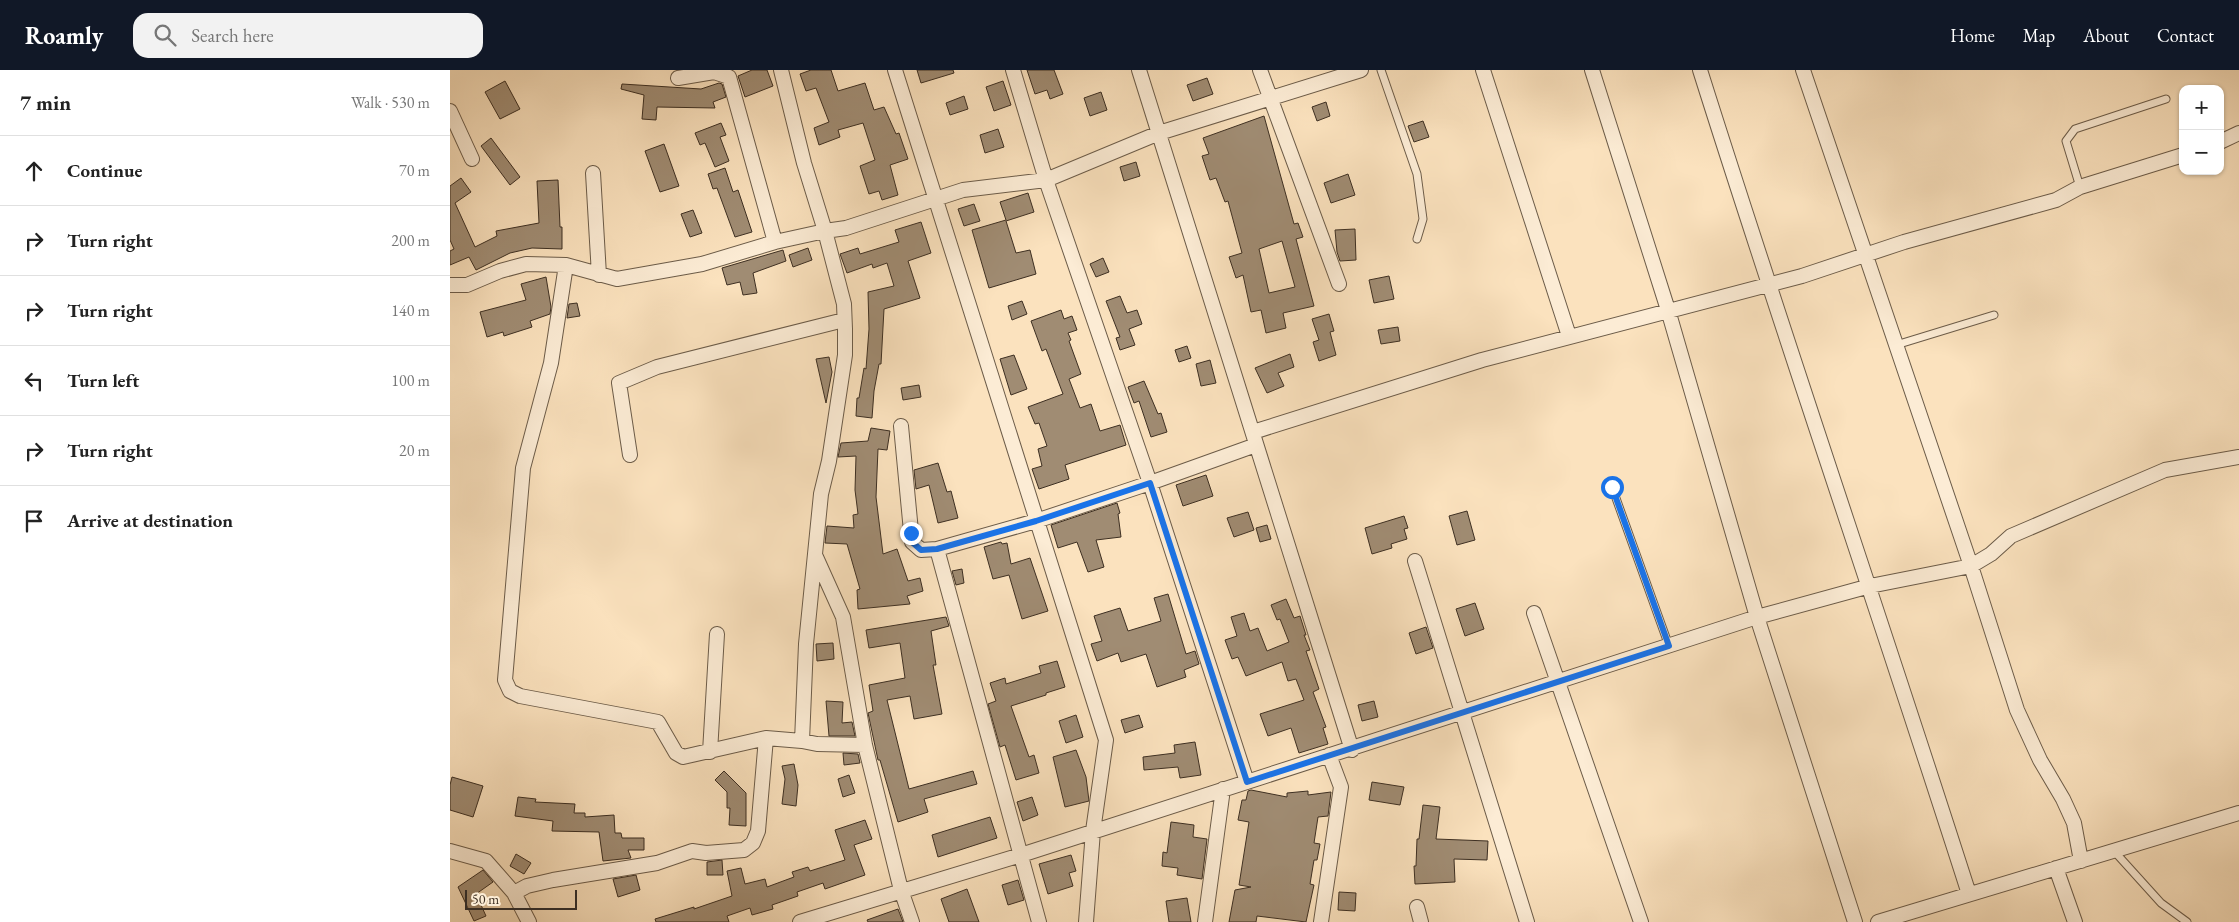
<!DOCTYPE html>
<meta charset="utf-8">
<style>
:root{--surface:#fff;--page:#f2f2f2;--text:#222;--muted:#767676;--line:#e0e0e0;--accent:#111827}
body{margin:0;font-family:"EB Garamond",serif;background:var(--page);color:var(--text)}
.controls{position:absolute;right:15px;top:15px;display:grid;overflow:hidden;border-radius:10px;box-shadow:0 1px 4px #0004}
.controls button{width:45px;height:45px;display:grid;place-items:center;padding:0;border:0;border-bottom:1px solid var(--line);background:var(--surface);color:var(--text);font:25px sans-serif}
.scale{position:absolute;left:15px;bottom:12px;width:112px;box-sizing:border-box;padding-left:5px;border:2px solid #3d2f22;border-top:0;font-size:14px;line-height:18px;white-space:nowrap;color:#3d2f22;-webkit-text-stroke:4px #fcecd5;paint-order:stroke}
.stop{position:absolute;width:15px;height:15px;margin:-11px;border:4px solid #1a73e8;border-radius:50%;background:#fff}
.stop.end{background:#1a73e8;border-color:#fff;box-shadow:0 1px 5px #0008}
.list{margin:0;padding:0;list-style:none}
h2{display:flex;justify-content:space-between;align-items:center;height:65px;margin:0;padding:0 20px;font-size:21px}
h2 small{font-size:16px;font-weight:400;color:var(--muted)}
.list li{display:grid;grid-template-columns:32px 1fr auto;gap:15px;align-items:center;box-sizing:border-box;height:70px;padding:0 20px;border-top:1px solid var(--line)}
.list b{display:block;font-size:19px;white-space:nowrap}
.list em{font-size:16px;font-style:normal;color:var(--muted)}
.icon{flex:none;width:28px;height:28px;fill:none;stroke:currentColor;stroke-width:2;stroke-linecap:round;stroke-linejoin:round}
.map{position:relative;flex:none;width:1789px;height:852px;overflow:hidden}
header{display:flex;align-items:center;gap:30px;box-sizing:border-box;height:70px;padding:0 25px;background:var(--accent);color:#fff}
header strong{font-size:24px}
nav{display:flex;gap:28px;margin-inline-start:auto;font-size:18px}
.search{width:350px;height:45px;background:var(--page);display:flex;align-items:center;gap:12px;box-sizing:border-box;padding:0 18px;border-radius:15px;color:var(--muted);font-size:19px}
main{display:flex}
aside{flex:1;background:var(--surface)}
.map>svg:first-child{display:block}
.building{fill:#a08c73;stroke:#3d2f22;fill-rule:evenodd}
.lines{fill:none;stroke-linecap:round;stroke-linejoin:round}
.service-casing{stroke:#6c5c49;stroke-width:9}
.minor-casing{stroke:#6c5c49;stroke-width:16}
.service{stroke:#fcecd5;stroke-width:7}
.minor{stroke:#fcecd5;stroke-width:14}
.route{stroke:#1a73e8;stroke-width:6}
</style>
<header>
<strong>Roamly</strong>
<div class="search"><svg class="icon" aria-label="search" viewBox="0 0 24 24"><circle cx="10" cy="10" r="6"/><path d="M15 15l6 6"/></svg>Search here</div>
<nav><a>Home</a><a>Map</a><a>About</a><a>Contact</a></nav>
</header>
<main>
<aside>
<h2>7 min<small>Walk · 530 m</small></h2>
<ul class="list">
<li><svg class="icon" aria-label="ahead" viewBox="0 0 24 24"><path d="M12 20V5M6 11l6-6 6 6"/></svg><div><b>Continue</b></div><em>70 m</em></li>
<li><svg class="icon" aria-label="right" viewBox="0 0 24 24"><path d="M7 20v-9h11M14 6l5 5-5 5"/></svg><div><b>Turn right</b></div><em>200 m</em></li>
<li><svg class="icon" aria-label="right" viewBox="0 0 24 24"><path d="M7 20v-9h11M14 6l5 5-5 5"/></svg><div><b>Turn right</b></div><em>140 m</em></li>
<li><svg class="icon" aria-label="left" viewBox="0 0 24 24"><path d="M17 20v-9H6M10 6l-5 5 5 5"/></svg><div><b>Turn left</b></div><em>100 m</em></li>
<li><svg class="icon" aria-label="right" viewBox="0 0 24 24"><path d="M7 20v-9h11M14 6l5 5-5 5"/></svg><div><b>Turn right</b></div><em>20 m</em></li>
<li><svg class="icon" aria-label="arrive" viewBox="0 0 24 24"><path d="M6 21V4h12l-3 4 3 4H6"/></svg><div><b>Arrive at destination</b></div></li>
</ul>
</aside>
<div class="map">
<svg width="1789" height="852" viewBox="0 0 1789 852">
<rect width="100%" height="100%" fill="#fbe2be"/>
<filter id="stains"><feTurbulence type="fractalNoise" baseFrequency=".004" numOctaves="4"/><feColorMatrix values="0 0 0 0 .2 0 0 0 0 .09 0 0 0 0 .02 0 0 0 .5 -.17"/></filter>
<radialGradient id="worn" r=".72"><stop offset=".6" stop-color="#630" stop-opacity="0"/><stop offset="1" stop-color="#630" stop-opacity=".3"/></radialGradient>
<path class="building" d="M302,0H317L323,16L295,27L288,6Z
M361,0H381L388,21L415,13L424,40L434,37L446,64L449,63L458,89L440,95L448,125L432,130L429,121L419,124L410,96L425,90L413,53L388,60L390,67L369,75L364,58L379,52L366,18L356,21L350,4Z
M467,0H503L504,3L471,13Z
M577,0H604L613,24L600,29L597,20L585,24Z
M757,8L763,24L743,31L737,15Z
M55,11L70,39L50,49L35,22Z
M553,11L561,35L544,41L536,17Z
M269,13L272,14L276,27L263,32L265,38L207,37L206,50L192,49L194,25L171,19L172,14L251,19Z
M651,22L657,40L640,46L634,28Z
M514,26L518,39L500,45L496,33Z
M876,32L880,46L867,51L862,37Z
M814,46L844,154L848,153L853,167L846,169L864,236L833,243L836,258L816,263L811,240L801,242L793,205L786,208L779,187L792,183L778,131L775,132L766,108L760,110L752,86L759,84L753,68ZM832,171L845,217L819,223L809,179Z
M973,51L979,67L964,72L958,56Z
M271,53L276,65L270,67L279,91L265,97L255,73L250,75L245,63Z
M548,59L554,77L535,83L530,65Z
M41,68L70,107L60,115L31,76Z
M214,74L229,116L210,122L195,81Z
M686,92L690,106L674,111L670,97Z
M275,98L283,122L288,120L302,162L285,167L267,118L263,119L258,104Z
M898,104L905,125L881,133L874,113Z
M11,108L21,122L5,133L25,177L47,166L46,161L89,153L87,111L108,110L110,157H112V179L82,178L60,183L26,200L19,187L0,195V181L4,179L0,170V116Z
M578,123L584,142L556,151L566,183L580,180L586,204L539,218L522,160L556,150L550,132Z
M524,134L530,151L514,156L508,139Z
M243,140L252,163L240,167L231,144Z
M471,152L481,183L458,191L470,228L434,239L431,294H429L424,321L422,348L406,346L407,328H409L414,298L416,299L419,259L418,222L444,216L437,193L423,198L422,194L397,203L390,184L408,178L410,184L449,172L445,160Z
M905,159L906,190L890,191L887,182L885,160Z
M358,178L362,190L343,197L339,185Z
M333,180L336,191L303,203L307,223L293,225L290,212L277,215L272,198Z
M653,188L659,202L646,207L640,194Z
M939,206L944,229L924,233L919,210Z
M96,207L101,237L100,244L80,251L82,257L54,266L53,262L37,267L30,242L76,230L71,214Z
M670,226L677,243L687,240L692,254L679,259L685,275L670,280L666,268L670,267L656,231Z
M572,231L577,244L562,250L558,236Z
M127,233L130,246L117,248L119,234Z
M611,240L614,249L622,246L627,260L618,263L621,270L619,271L631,304L619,309L630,338L641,334L650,361L670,355L676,375L615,395L619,409L589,419L582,399L592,396L588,379L597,376L589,353L585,354L578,337L613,324L596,279L592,281L581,251Z
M879,244L884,261L880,262L886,285L869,291L863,272L869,270L862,249Z
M948,257L950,271L931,274L928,260Z
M737,276L741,288L729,292L725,280Z
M840,284L844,297L828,303L834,316L817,323L805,298Z
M564,285L577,319L561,325L550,289Z
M379,287L382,302L376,333L366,289Z
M760,290L766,313L751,316L746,294Z
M694,311L708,344L711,343L717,362L701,367L689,331L684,333L678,317Z
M469,315L471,327L453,330L451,318Z
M421,358L440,361L437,380L428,379L426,427L433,484L447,479L458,511L470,508L473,521L457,526L460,534L408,539L407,520L410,519L397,474L375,473L377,456L404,458L403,445L408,444L405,420L406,386L388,387L391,373L418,371Z
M488,393L497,422L501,421L508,448L488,453L479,415L466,419L464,400Z
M756,405L763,426L733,436L726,415Z
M667,433L670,443L668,444L671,467L646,470L654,497L638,502L627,472L608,478L601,455Z
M1017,441L1025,470L1007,475L999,446Z
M798,442L804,460L784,467L777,448Z
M954,446L958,458L954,459L957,469L941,474L942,478L922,484L915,458Z
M817,455L821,469L810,472L806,458Z
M551,472L552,474L557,473L561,494L580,488L598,541L572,549L559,505L543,509L534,477Z
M512,499L514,513L506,515L502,501Z
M718,524L736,584L745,581L749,594L734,600L736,607L707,617L696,584L671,592L668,583L647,591L641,574L652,571L644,546L670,538L678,561L711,551L704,528Z
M836,529L844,548L850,546L856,565H854L860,580L856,581L869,619L863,622L876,657L873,658L878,674L849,683L841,658L818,666L810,644L854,630L846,609L838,611L832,592L796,606L788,587L782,589L775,570L787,566L781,547L794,543L800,561L808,558L817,581L839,572L830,549L827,550L821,535Z
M1025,533L1034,559L1015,566L1006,539Z
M496,547L499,556L481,561L486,595H483L492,644L464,649L460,626L437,630L459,719L523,701L527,714L474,729L478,742L448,752L430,690H428L418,643L423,641L419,615L455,608L450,573L419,578L416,560Z
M976,557L983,578L966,584L959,563Z
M383,573L384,589L367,591L366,574Z
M607,591L615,617L596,623V625L561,636L579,687L584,685L589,703L566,710L555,675L550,677L538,634L546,631L540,613L555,608L556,614L591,603L589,596Z
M376,631L393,632L392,653L402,652L405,666H379Z
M924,631L928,647L912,651L908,635Z
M626,645L633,667L616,673L609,651Z
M689,645L693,657L675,663L671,650Z
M745,672L751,705L730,708L728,697L694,700L693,687L725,683L724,675Z
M626,680L636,707L639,731L615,737L603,687Z
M393,683L408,684L410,693L394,695Z
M344,694L348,715L346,736L332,734L335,709L332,696Z
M274,701L296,723V756L279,755L280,738H277V722L265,710Z
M399,705L405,723L393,727L388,709Z
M2,707L33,716L23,747L0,740V715Z
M922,712L954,717L950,735L919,730Z
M801,720L837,727V723L858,721V725L881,722L878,746L868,747L864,773L870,774L867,790H864L860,814L864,815L856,852L807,846L806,852H779L785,820L801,817L789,815L799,752L788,750L792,730H796L798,721Z
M68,727L86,729L85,732L125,734L124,743H135V747L164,745L165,763H171L172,768H194V780H178L181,788L153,791L149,762L102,761L103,751L65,746Z
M582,727L588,745L573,751L567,732Z
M973,735L990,737L986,769L1038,771L1037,790L1004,789L1005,812L965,814L964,796H966L967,769H969Z
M540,747L547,768L488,787L482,765Z
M415,750L422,769L404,775L415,805L375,819L373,813L347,822L348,826L322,835L323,839L302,845L300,838L277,846L279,852H206L205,849L244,837V839L282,826L277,801L291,798L295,814L315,809L317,817L344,807L342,802L358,797L360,801L395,790L385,760Z
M721,752L744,755L743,767L757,769L752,809L727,805L728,798L712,796L713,782L717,783Z
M66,784L81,793L74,804L60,796Z
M621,785L626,801L619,803L623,816L598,824L589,794Z
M272,790L273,805H257V792Z
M33,800L43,812L26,824L36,846L24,851L8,817Z
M186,805L190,820L168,827L163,809Z
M568,810L574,830L558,835L552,815Z
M517,819L529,852H499L491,829Z
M889,822L906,823L905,841L888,840Z
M737,828L741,852H719L716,831Z
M448,839L453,852H418L417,850Z"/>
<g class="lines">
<defs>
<path id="service" d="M931,0L967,104L973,149L967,169
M1630,117L1616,71L1625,59L1716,29
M1446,275L1544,245
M1162,417L1219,576
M1664,781L1711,833L1737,852"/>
<path id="minor" d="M331,0L354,93L375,161L394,234L395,259V285L379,391L371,424L356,574L352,671
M445,0L656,670L643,761L636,852
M563,0L596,110L700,413L797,712
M689,0L902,680
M810,0L889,214
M1033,0L1119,266
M1142,0L1218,240L1307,547L1405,852
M1250,0C1337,276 1431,549 1519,824
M1353,0L1521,496L1567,640L1590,690L1613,729L1624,753L1631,791
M228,8L264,2L279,7L325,172
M0,41L22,89
M1770,72L1789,63
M143,103L149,205
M116,195L101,293L73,398L55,610L60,621L70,626L208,652L226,683L233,687L316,668
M0,215H17L50,201L76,194L116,195L167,209L252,194L325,172L375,161L396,158L513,120L596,110L709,63L911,0
M451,356L462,472L471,480L487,479L586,451L700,413L806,375
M803,362L1032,290L1352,206L1454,172L1606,130L1630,117L1733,85
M180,385L169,313L207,297L394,250
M487,479L589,852
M366,487L393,547L415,675L451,820L462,852
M965,491L1077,852
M1084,543L1191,852
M260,682L267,564
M0,781L36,791L64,823L79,852
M1606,798L1625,852
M64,823L77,816L103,810L207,793L242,781L256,783L294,780L303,773L308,761L316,668L352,671L367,674L415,675
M967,837L971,852
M350,852L571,785L1307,547L1420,516L1521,496L1541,484L1561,466L1715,400L1789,387
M755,852L773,719
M871,852L891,717L879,685
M1428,852L1789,743"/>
</defs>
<use href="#service" class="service-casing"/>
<use href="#minor" class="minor-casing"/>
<use href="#service" class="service"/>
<use href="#minor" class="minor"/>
</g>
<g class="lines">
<path class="route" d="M461,463L462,472L471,480L487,479L586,451L700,413L797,712L1219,576L1162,417"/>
</g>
<rect width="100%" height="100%" filter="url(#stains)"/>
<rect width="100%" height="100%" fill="url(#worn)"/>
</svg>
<div class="controls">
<button>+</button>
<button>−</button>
</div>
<div class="scale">50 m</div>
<div class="stop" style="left:1162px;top:417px"></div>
<div class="stop end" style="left:461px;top:463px"></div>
</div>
</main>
